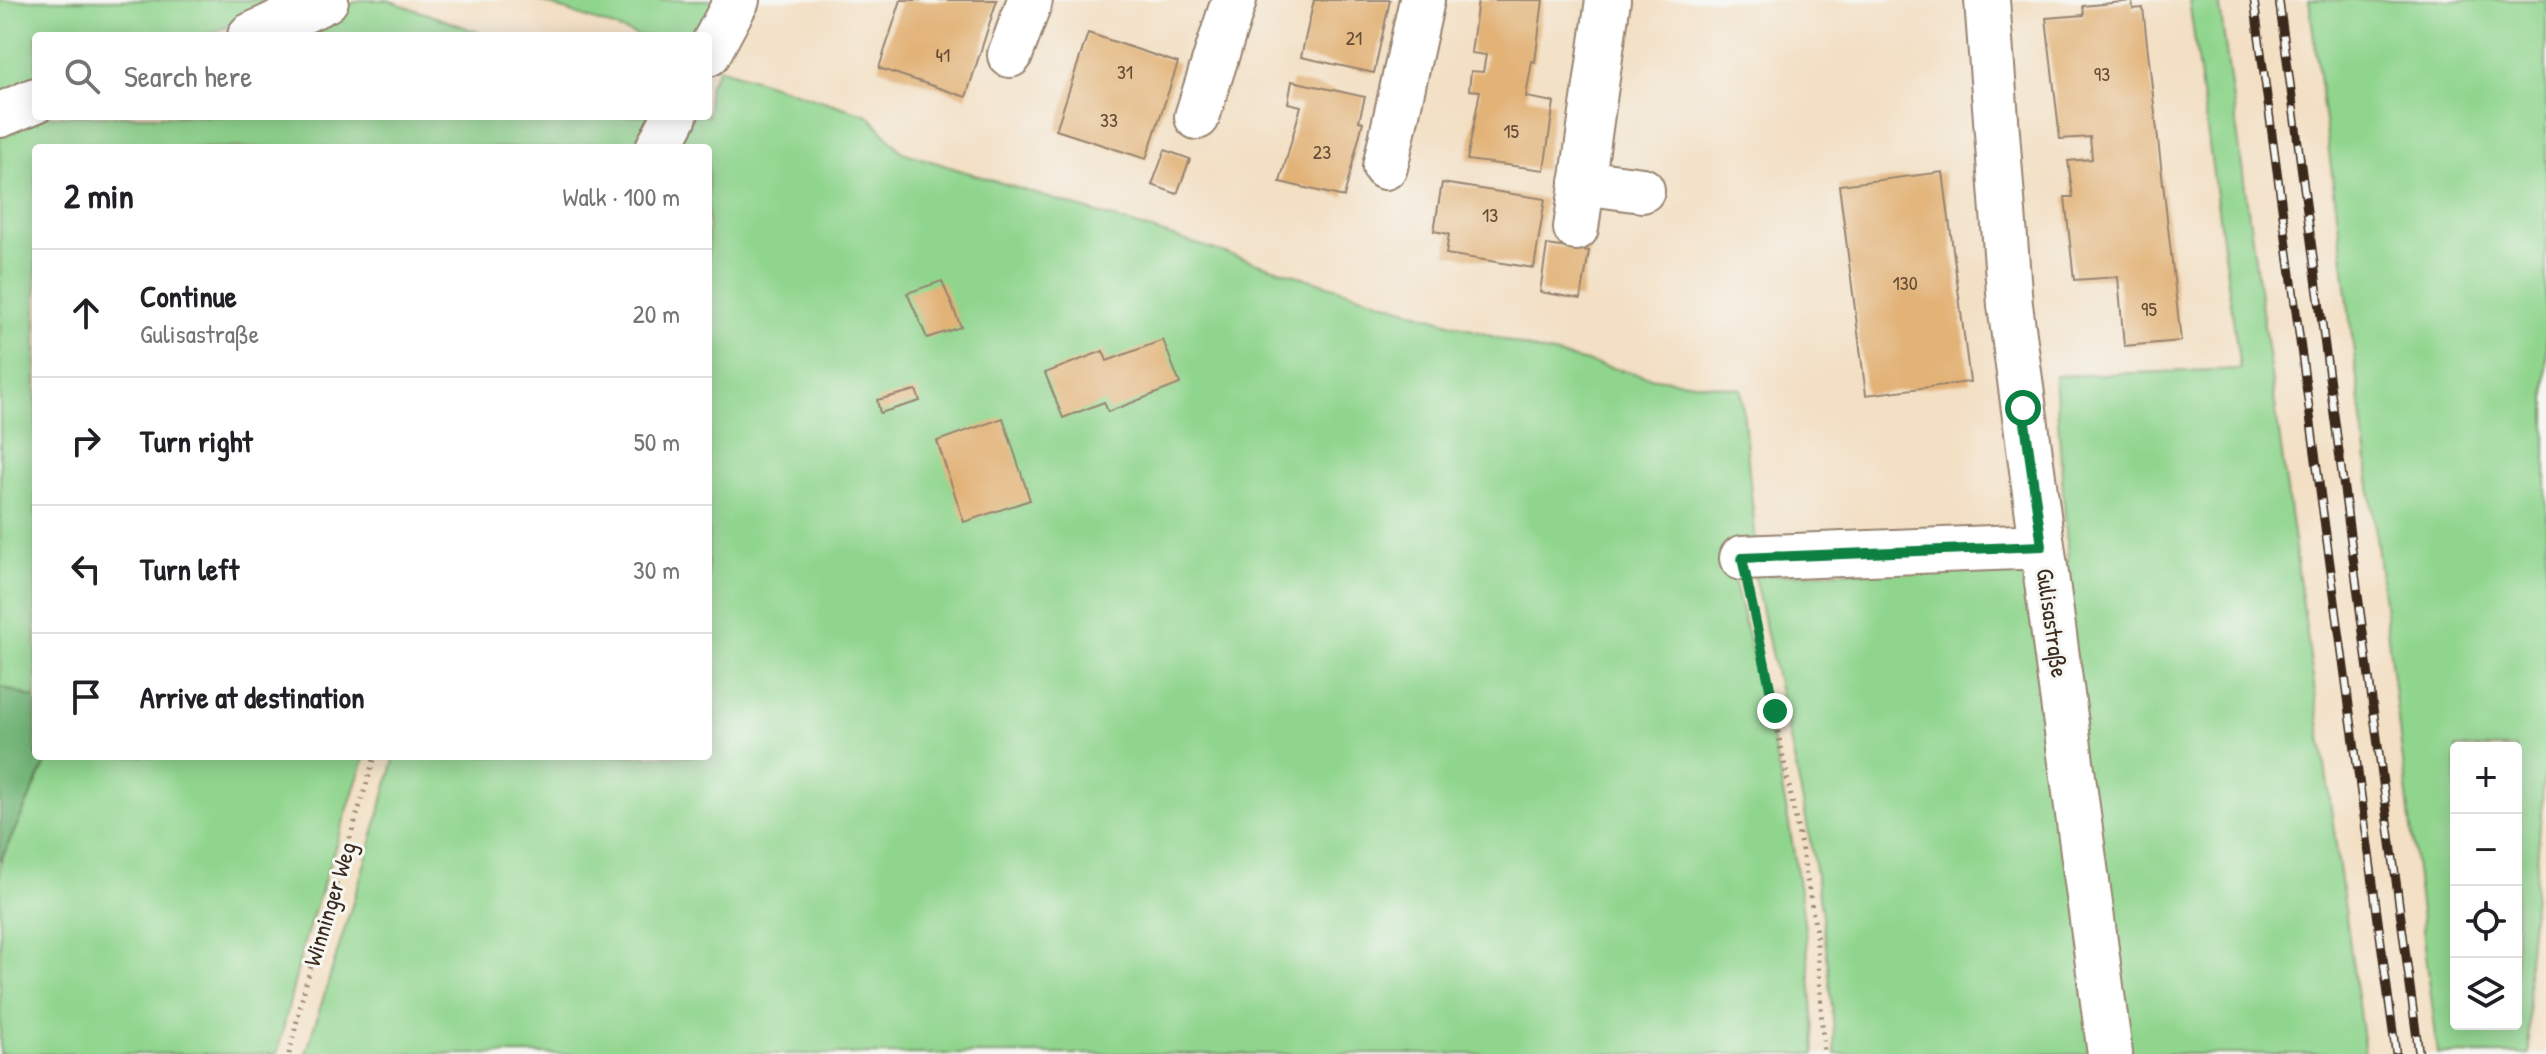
<!DOCTYPE html>
<meta charset="utf-8">
<style>
:root{--surface:#fff;--page:#f6f6f6;--text:#202124;--muted:#757577;--line:#e0e0e0}
body{margin:0;font-family:"Patrick Hand",sans-serif;background:var(--page);color:var(--text)}
.controls{position:absolute;right:24px;bottom:24px;display:grid;overflow:hidden;border-radius:8px;box-shadow:0 4px 20px #0003}
.controls button{width:72px;height:72px;display:grid;place-items:center;padding:0;border:0;border-bottom:2px solid var(--line);background:var(--surface);color:var(--text);font:40px sans-serif}
.stop{position:absolute;width:24px;height:24px;margin:-18px;border:6px solid #0b8043;border-radius:50%;background:#fff}
.stop.end{background:#0b8043;border-color:#fff;box-shadow:0 2px 8px #0008}
.list{margin:0;padding:0;list-style:none}
h2{display:flex;justify-content:space-between;align-items:center;height:104px;margin:0;padding:0 32px;font-size:34px}
h2 small{font-size:26px;font-weight:400;color:var(--muted)}
.list li{display:grid;grid-template-columns:52px 1fr auto;gap:24px;align-items:center;box-sizing:border-box;height:128px;padding:0 32px;border-top:2px solid var(--line)}
.list b{display:block;font-size:30px;white-space:nowrap}
.list p{margin:0;font-size:26px;white-space:nowrap;color:var(--muted)}
.list em{font-size:26px;font-style:normal;color:var(--muted)}
.icon{flex:none;width:44px;height:44px;fill:none;stroke:currentColor;stroke-width:2;stroke-linecap:round;stroke-linejoin:round}
.map{position:relative;flex:none;width:2546px;height:1054px;overflow:hidden}
.search{position:absolute;background:var(--surface);box-shadow:0 4px 20px #0003;left:32px;top:32px;width:680px;height:88px;display:flex;align-items:center;gap:20px;box-sizing:border-box;padding:0 28px;border-radius:8px;color:var(--muted);font-size:30px}
.panel{position:absolute;background:var(--surface);box-shadow:0 4px 20px #0003;left:32px;top:144px;width:680px;height:616px;border-radius:8px}
.map>svg:first-child{display:block}
.green{fill:#90d58e;stroke:#668056;stroke-width:2;fill-rule:evenodd}
.forest{fill:#74b679;stroke:#58704c;stroke-width:2}
.building{fill:#e2b277}
.lines{fill:none;stroke-linecap:round;stroke-linejoin:round}
.minor-casing{stroke:#978470;stroke-width:48}
.path{stroke:#978470;stroke-width:5;stroke-dasharray:2 6;stroke-linecap:butt}
.minor{stroke:#fff;stroke-width:44}
.rail-casing{stroke:#3b2a1e;stroke-width:9}
.rail{stroke:#f6f6f2;stroke-width:6;stroke-dasharray:18;stroke-linecap:butt}
.route{stroke:#0b8043;stroke-width:10}
.labels{text-anchor:middle;stroke-width:6;stroke-linejoin:round;paint-order:stroke}
.number-label{font-size:20px;fill:#654c34}
.street-label{font-size:24px;fill:#3b2a1e;stroke:#f6f6f2}
</style>
<div class="map">
<svg width="2546" height="1054" viewBox="0 0 2546 1054">
<rect width="100%" height="100%" fill="#f6f6f2"/>
<filter id="ink" filterUnits="userSpaceOnUse"><feTurbulence type="fractalNoise" baseFrequency=".0125" numOctaves="2"/><feDisplacementMap in="SourceGraphic" scale="16" xChannelSelector="R" yChannelSelector="G"/><feConvolveMatrix kernelMatrix="1 2 1 2 8 2 1 2 1" color-interpolation-filters="sRGB"/></filter>
<filter id="wash" filterUnits="userSpaceOnUse"><feTurbulence type="fractalNoise" baseFrequency=".006" numOctaves="4" result="noise"/><feDisplacementMap in="SourceGraphic" scale="32" xChannelSelector="R" yChannelSelector="G"/><feGaussianBlur stdDeviation="1.8" result="paint"/><feColorMatrix in="noise" values="0 0 0 0 0 0 0 0 0 0 0 0 0 0 0 0 0 1.4 0 .05"/><feComposite in="paint" operator="in"/></filter>
<g filter="url(#wash)">
<rect width="100%" height="100%" fill="#f3dfc3"/>
<path class="green" d="M0,0H293L204,36H36V86L0,99Z
M360,0H388L489,36H277Z
M536,0H723L703,36H639Z
M2189,0H2219L2365,1054H1835C1828,891 1789,734 1754,576L2068,561L2055,376L2240,369Z
M2309,0H2546V757L2528,962L2529,1054H2438L2339,228ZM2456,748H2516V1024H2456Z
M719,68L868,115L902,152L1536,350L1655,378L1741,389L1756,543L1725,545C1768,712 1809,881 1815,1054H306L368,853L395,756H708V148H674L692,116H708V88Z
M39,116H661L644,148H36V699L0,686V133Z
M49,756H365L304,942L277,1054H0V862Z"/>
<path class="forest" d="M0,686L36,699V756H49L0,862Z"/>
<g id="blocks">
<path class="building" d="M901,0H997L966,97L879,68Z
M1314,0H1390L1374,73L1301,57Z
M1478,0H1543L1535,62L1532,61L1526,97L1554,102L1544,170L1467,160L1480,91L1469,90L1471,71L1483,72L1486,55L1471,53Z
M2132,1L2133,9L2143,8L2181,341L2124,346L2118,277L2074,280L2065,197H2073L2068,161L2092,159L2090,137L2060,139L2046,18L2084,15L2083,6Z
M1088,33L1178,63L1146,159L1056,130Z
M1292,81L1365,97L1359,121L1363,122L1344,197L1280,182L1301,106L1288,103Z
M1165,150L1190,159L1177,194L1152,185Z
M1943,172L1970,382L1866,395L1839,185Z
M1442,183L1545,199L1534,268L1446,254L1449,234L1434,231Z
M1547,245L1589,251L1581,299L1540,292Z
M942,281L961,327L927,338L907,293Z
M1163,340L1180,384L1108,412L1104,402L1063,418L1045,373L1103,351L1107,361Z
M916,390L920,401L880,413L877,400Z
M1003,418L1030,500L964,522L937,441Z"/>
</g>
</g>
<g filter="url(#ink)">
<use href="#blocks" fill-opacity="0" stroke="#978470" stroke-width="2"/>
<g class="lines">
<defs>
<path id="minor" d="M1987,0L2010,305L2110,1054
M250,36L326,0
M708,54L737,0
M1010,55L1030,0
M0,115L36,100
M1197,117L1234,0
M658,148L675,116
M1385,167L1422,0
M1582,182L1642,190
M1576,228L1608,0
M1742,558L2042,546"/>
</defs>
<use href="#minor" class="minor-casing"/>
<path class="path" d="M1751,598L1802,851L1816,931L1824,1054
M289,1054L306,983L375,756"/>
<use href="#minor" class="minor"/>
<defs>
<path id="rail" d="M2254,0L2396,1054
M2279,0L2419,1054"/>
</defs>
<use href="#rail" class="rail-casing"/>
<use href="#rail" class="rail"/>
</g>
</g>
<g class="lines" filter="url(#ink)">
<path class="route" d="M1775,711L1742,558L2042,546L2023,408"/>
</g>
<g class="labels">
<g class="number-label">
<text x="1354" y="45">21</text>
<text x="943" y="62">41</text>
<text x="1125" y="79">31</text>
<text x="2102" y="81">93</text>
<text x="1109" y="127">33</text>
<text x="1511" y="138">15</text>
<text x="1322" y="159">23</text>
<text x="1490" y="222">13</text>
<text x="1905" y="290">130</text>
<text x="2149" y="316">95</text>
</g>
<g class="street-label">
<text transform="translate(2052 623) rotate(82)" y="8">Gulisastraße</text>
<text transform="translate(330 904) rotate(-73)" y="8">Winninger Weg</text>
</g>
</g>
</svg>
<div class="controls">
<button>+</button>
<button>−</button>
<button><svg class="icon" aria-label="locate" viewBox="0 0 24 24"><circle cx="12" cy="12" r="6"/><path d="M12 2v4M12 18v4M2 12h4M18 12h4"/></svg></button>
<button><svg class="icon" aria-label="layers" viewBox="0 0 24 24"><path d="M12 4l9 5-9 5-9-5zM3 14l9 5 9-5"/></svg></button>
</div>
<div class="stop" style="left:2023px;top:408px"></div>
<div class="stop end" style="left:1775px;top:711px"></div>
<div class="search"><svg class="icon" aria-label="search" viewBox="0 0 24 24"><circle cx="10" cy="10" r="6"/><path d="M15 15l6 6"/></svg>Search here</div>
<section class="panel">
<h2>2 min<small>Walk · 100 m</small></h2>
<ul class="list">
<li><svg class="icon" aria-label="ahead" viewBox="0 0 24 24"><path d="M12 20V5M6 11l6-6 6 6"/></svg><div><b>Continue</b><p>Gulisastraße</p></div><em>20 m</em></li>
<li><svg class="icon" aria-label="right" viewBox="0 0 24 24"><path d="M7 20v-9h11M14 6l5 5-5 5"/></svg><div><b>Turn right</b></div><em>50 m</em></li>
<li><svg class="icon" aria-label="left" viewBox="0 0 24 24"><path d="M17 20v-9H6M10 6l-5 5 5 5"/></svg><div><b>Turn left</b></div><em>30 m</em></li>
<li><svg class="icon" aria-label="arrive" viewBox="0 0 24 24"><path d="M6 21V4h12l-3 4 3 4H6"/></svg><div><b>Arrive at destination</b></div></li>
</ul>
</section>
</div>
